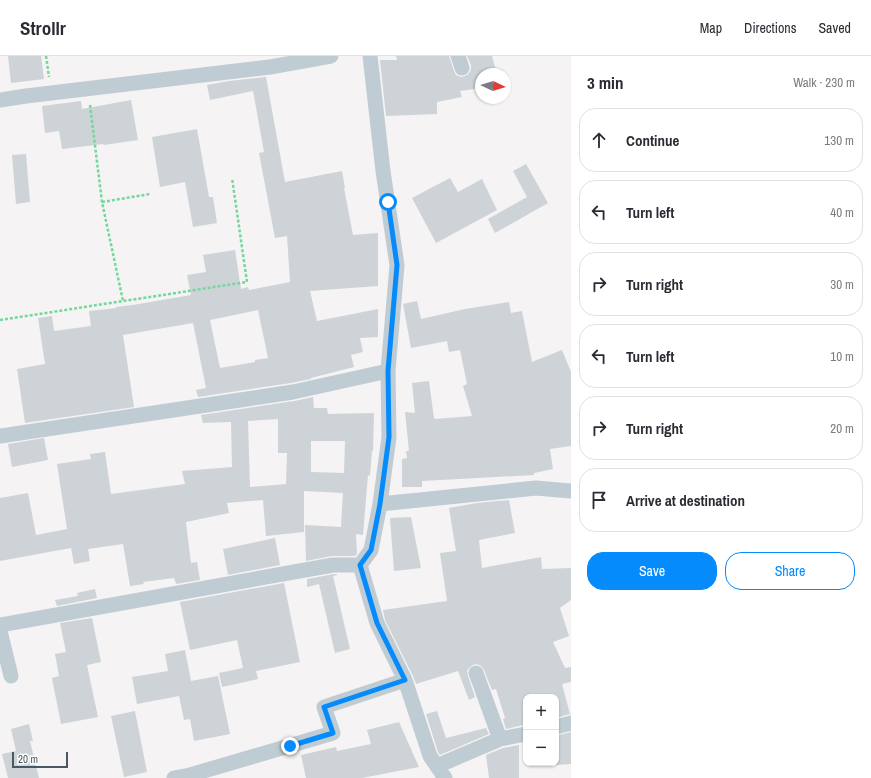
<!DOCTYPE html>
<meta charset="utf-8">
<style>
:root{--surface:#fff;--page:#f7f7f7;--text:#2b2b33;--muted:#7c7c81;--line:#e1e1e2;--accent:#068bfc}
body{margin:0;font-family:"Archivo Narrow",sans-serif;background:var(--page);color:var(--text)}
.controls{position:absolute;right:12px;bottom:12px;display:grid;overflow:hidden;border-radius:8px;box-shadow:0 1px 3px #0004}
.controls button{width:36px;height:36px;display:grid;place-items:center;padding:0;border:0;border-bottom:1px solid var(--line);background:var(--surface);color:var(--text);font:20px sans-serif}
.compass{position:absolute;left:475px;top:12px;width:36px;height:36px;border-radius:50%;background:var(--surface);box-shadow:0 1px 3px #0004;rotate:94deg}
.scale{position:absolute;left:12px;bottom:10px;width:56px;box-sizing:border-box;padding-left:4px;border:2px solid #485963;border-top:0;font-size:11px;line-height:14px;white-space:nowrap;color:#485963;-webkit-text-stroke:3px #fff;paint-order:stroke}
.stop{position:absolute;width:12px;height:12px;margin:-9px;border:3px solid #068bfc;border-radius:50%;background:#fff}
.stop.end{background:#068bfc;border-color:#fff;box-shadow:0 1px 4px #0008}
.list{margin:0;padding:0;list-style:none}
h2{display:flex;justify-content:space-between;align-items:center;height:52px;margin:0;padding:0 16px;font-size:17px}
h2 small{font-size:13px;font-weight:400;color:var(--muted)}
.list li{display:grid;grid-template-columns:26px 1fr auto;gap:12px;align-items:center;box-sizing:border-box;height:64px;margin:0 8px 8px;padding:0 8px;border:1px solid var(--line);border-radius:16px}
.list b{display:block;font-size:15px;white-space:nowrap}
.list em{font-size:13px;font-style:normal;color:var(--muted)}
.actions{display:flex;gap:8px;padding:12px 16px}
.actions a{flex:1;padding:9px 0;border:1px solid var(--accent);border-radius:16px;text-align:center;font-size:14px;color:var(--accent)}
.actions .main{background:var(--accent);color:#fff}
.icon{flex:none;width:22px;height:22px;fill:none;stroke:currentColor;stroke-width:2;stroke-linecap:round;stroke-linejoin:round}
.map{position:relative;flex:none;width:571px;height:722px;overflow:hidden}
header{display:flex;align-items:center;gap:24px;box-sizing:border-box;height:56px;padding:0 20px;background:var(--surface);border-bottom:1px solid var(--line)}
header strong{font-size:19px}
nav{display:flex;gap:22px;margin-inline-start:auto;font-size:14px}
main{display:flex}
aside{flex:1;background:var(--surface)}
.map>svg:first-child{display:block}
.building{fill:#ced3d8;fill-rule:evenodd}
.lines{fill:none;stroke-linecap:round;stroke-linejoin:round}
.path{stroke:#72d89b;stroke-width:2.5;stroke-dasharray:3 2;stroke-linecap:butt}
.street{stroke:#bfccd3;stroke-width:15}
.route{stroke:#068bfc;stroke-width:5}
</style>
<header>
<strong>Strollr</strong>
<nav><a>Map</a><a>Directions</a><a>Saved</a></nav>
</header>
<main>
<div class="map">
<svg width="571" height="722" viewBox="0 0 571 722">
<rect width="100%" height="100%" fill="#f5f3f3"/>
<path class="building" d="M8,0H41L44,23L11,27Z
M396,0H449L454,15L456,19L461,21L465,20L468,18L471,14V9L467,0H492L497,18H481V32L460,35L462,41L437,46V58L386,60L380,4H397Z
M266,21L285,126L342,115L345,132H344L353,179L378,177V230L310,235L317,265L378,253V281L360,282L363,296L351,299L354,311L311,322V323L291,327L198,341L196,334L206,332L193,267L123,279L134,351L25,367L17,313L45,308L38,262L52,260L54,275L91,270L89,255L116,252V251L132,249H133L191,239L187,219L206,216L203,199L235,194L241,233L248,231L249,234L290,226L287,180L275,182L259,97L264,96L253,35L210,44L207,29L229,25ZM258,254L268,302L255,304V306L220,312L210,264Z
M131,44L138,84L104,89L103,88L62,93L59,75L45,77L42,50L81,45L82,53Z
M197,73L209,141H213L217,167L193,171L185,126L160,131L152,81Z
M26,98L30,146L16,148L12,99Z
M526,108L548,147L495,177L488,163L527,141L513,115Z
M450,122L458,136L482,123L497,154L436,187L412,142Z
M417,245L421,263L465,253L509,246L511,257L522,255L532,306L562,294L571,316V390L550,393L553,413L534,417V419L422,425V431H402V403L407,402L406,395H409L405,356L415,357L412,327L429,325L434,362H435V363L472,360L463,330L467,328L460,294L449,296L447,285L411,292L403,248Z
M313,341L314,352H327L328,358L374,357L373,395H372L370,420L368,419L363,479L356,478L357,498L355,500H332L306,505L305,469L341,471L343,437L304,435V476L266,480L263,444L227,447L229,457L186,466L191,507L197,506L200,524L176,528L174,522L143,526L144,528L130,530L123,488L88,493L90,505L74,508L71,492L0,505V442L28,437L36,479L67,473L57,408L91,403L90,398L105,396L111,438L185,428L182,415L232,411L231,366L203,367L201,359L294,345ZM278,363V397H287L286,428L250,431L248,365ZM311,385H345L344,417L311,416Z
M44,382L48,404L12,411L8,388Z
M509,444L515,477L479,484L482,512L541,501L542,513L571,512V544L560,552L569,580L553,586L565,612L571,611V626L562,628L570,658L556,662V641H526V668L519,670L506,673L503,663L505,662L496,633L492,634L484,614L481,610L477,608L473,609L469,612L467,615L468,620L475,641L469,644L458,615L416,628L413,620L385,564L383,554L447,545L440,497L456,495L449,452L477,447Z
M411,461L421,512L394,515L390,462Z
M275,482L280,509L228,519L223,493Z
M334,518H337V519L333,520L350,593L335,597L319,528L307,531V523Z
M284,527L300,606L256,615L258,623L222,631L219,617L243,612L237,584L190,594L180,546Z
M95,533L97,542L57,550L55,544L78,540L77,537Z
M92,562L101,606L87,609L98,661L61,668L52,622L59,620L55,598L66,596L60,567Z
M185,594L191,625L218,620L230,678L194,685L190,663L184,664L179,640L137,648L132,621L168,615L165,598Z
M135,655L147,716L124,721L111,660Z
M437,655L446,682L486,672L489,678L440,699L438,696L426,658Z
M399,666L419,711L362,722H306L301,699L336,691L337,695L371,688L367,674Z
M29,668L33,685H30L39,722H8L2,698L16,695L11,673Z
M571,676V708L556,709V680Z
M519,689V722H489L486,699L503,692Z"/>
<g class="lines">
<path class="path" d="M46,0L49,21
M90,49L102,146L123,245
M102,146L150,138
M0,264L247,226L232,122"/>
<path class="street" d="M370,0L383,115L397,209L388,315L389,381L380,448L371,494L360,509L377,567L405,624L430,700L445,722
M458,0L462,12
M0,44L26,40L270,11L331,0
M0,380L293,336L388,315
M380,448L536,432L571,435
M0,569L333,509H360
M0,575L11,620
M476,617L500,683
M556,671L571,667
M437,710L500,683L526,678
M174,722L190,719L333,677L324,651L405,624"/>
</g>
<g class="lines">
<path class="route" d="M290,690L333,677L324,651L405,624L377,567L360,509L371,494L380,448L389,381L388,315L397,209L388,146"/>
</g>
</svg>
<div class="controls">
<button>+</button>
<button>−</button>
</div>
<svg class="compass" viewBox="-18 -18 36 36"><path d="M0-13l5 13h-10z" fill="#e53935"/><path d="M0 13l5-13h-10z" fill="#7c7c81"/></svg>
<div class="scale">20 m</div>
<div class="stop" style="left:388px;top:146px"></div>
<div class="stop end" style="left:290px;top:690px"></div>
</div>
<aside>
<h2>3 min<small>Walk · 230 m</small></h2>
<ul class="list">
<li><svg class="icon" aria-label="ahead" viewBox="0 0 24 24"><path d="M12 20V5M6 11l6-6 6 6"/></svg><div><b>Continue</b></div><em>130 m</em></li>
<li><svg class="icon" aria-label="left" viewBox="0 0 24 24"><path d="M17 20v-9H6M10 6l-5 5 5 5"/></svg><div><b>Turn left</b></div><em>40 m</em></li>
<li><svg class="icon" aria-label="right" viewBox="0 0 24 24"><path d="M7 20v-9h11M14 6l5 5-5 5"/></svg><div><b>Turn right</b></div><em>30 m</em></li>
<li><svg class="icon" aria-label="left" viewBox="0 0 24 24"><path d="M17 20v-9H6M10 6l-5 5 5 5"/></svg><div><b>Turn left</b></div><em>10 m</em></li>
<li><svg class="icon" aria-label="right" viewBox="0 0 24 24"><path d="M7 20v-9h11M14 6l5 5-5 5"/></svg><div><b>Turn right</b></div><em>20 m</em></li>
<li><svg class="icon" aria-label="arrive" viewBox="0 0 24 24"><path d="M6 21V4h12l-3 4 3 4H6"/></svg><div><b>Arrive at destination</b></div></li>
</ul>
<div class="actions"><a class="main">Save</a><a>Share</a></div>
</aside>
</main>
